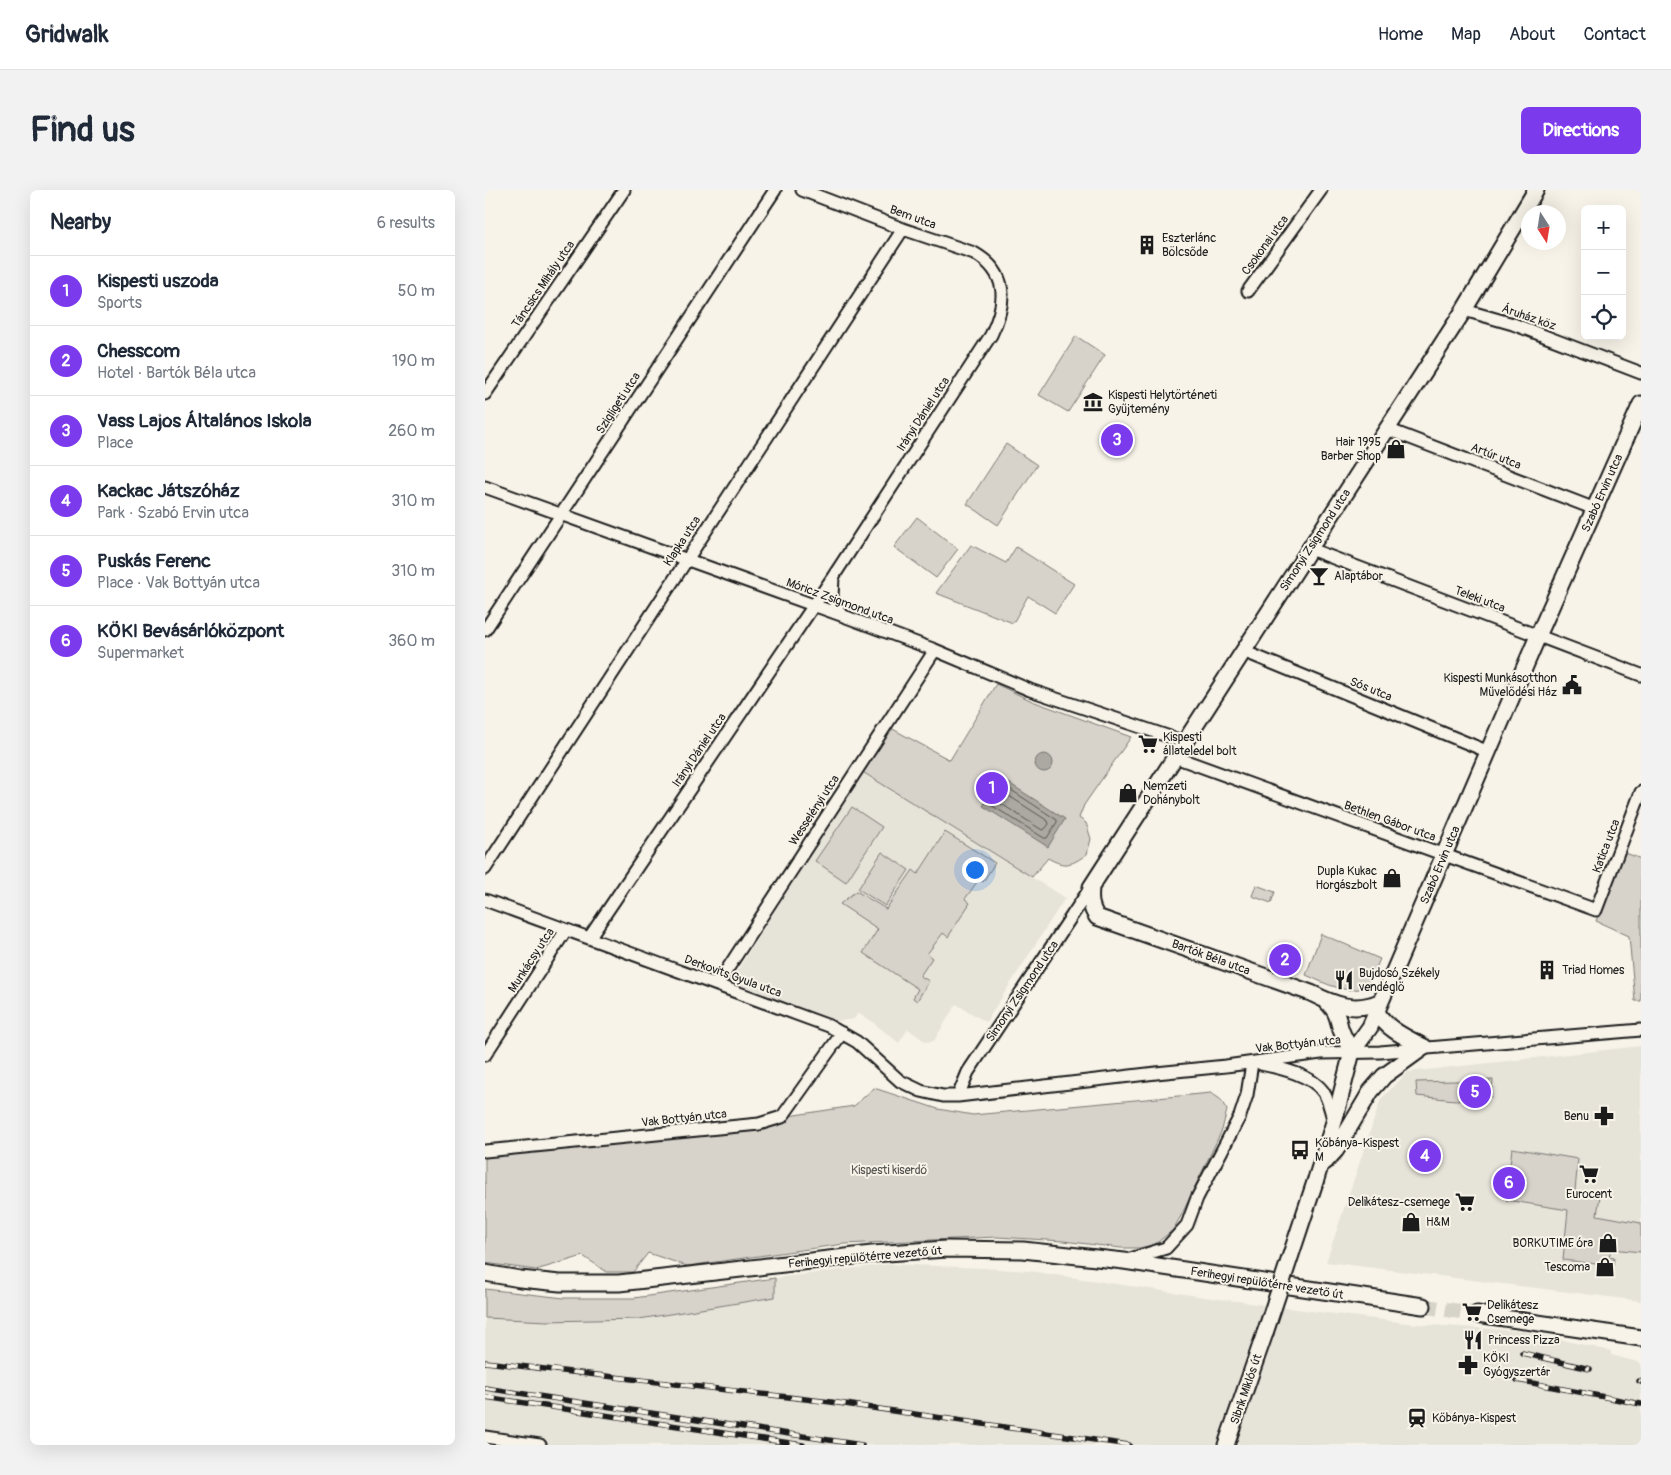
<!DOCTYPE html>
<meta charset="utf-8">
<style>
:root{--surface:#fff;--page:#f2f2f3;--text:#1f2937;--muted:#747a83;--line:#e0e1e3;--accent:#7c3aed}
body{margin:0;font-family:Pangolin,sans-serif;background:var(--page);color:var(--text)}
.controls{position:absolute;right:15px;top:15px;display:grid;overflow:hidden;border-radius:8px;box-shadow:0 5px 20px #0002}
.controls button{width:45px;height:45px;display:grid;place-items:center;padding:0;border:0;border-bottom:1px solid var(--line);background:var(--surface);color:var(--text);font:25px sans-serif}
.compass{position:absolute;left:1036px;top:15px;width:45px;height:45px;border-radius:50%;background:var(--surface);box-shadow:0 5px 20px #0002;rotate:168deg}
.you{position:absolute;left:489px;top:679px;width:18px;height:18px;margin:-12px;border:4px solid #fff;border-radius:50%;background:#1a73e8;box-shadow:0 0 0 8px #1a73e833}
.badge{display:grid;place-items:center;width:32px;height:32px;border-radius:50%;background:var(--accent);color:#fff;font-size:16px;font-weight:700}
.pin{position:absolute;translate:-50% -50%;border:2px solid #fff;box-shadow:0 1px 5px #0006}
.list{margin:0;padding:0;list-style:none}
h2{display:flex;justify-content:space-between;align-items:center;height:65px;margin:0;padding:0 20px;font-size:21px}
h2 small{font-size:16px;font-weight:400;color:var(--muted)}
.list li{display:grid;grid-template-columns:32px 1fr auto;gap:15px;align-items:center;box-sizing:border-box;height:70px;padding:0 20px;border-top:1px solid var(--line)}
.list b{display:block;font-size:19px;white-space:nowrap}
.list p{margin:0;font-size:16px;white-space:nowrap;color:var(--muted)}
.list em{font-size:16px;font-style:normal;color:var(--muted)}
.icon{flex:none;width:28px;height:28px;fill:none;stroke:currentColor;stroke-width:2;stroke-linecap:round;stroke-linejoin:round}
.map{position:relative;flex:none;width:1156px;height:1255px;overflow:hidden;border-radius:8px}
header{display:flex;align-items:center;gap:30px;box-sizing:border-box;height:70px;padding:0 25px;background:var(--surface);border-bottom:1px solid var(--line)}
header strong{font-size:24px}
nav{display:flex;gap:28px;margin-inline-start:auto;font-size:18px}
.intro{display:flex;align-items:center;justify-content:space-between;box-sizing:border-box;height:120px;padding:0 30px}
h1{margin:0;font-size:35px}
.button{padding:12px 22px;border-radius:8px;background:var(--accent);color:#fff;font-size:18px;font-weight:700}
main{display:flex;gap:30px;padding:0 30px}
aside{flex:1;background:var(--surface);border-radius:8px;box-shadow:0 5px 20px #0002}
.map>svg:first-child{display:block}
.built{fill:#e6e3d9}
.green{fill:#d7d3cb;stroke:#7a7874}
.water{fill:#aca9a2;stroke:#72716c}
.lines{fill:none;stroke-linecap:round;stroke-linejoin:round}
.shore{stroke:#565452;stroke-width:1}
.major-tunnel{stroke:#d6d3c9;stroke-width:15;stroke-dasharray:15 8;stroke-linecap:butt}
.minor-casing{stroke:#1c1c1c;stroke-width:15}
.major-casing{stroke:#1c1c1c;stroke-width:19}
.minor{stroke:#f7f3e8;stroke-width:11}
.major{stroke:#f7f3e8;stroke-width:15}
.rail-casing{stroke:#1c1c1c;stroke-width:5.5}
.rail{stroke:#f7f3e8;stroke-width:4;stroke-dasharray:11;stroke-linecap:butt}
.major-bridge-casing{stroke:#1c1c1c;stroke-width:19;stroke-linecap:butt}
.major-bridge{stroke:#f7f3e8;stroke-width:15}
.labels{text-anchor:middle;stroke-width:4;stroke-linejoin:round;paint-order:stroke}
.street-label{font-size:12px;fill:#1c1c1c;stroke:#f7f3e8}
.poi-label{font-size:12px;fill:#1c1c1c;stroke:#f7f3e8;text-anchor:start}
.park-label{font-size:12px;fill:#545351;stroke:#f7f3e8}
</style>
<header>
<strong>Gridwalk</strong>
<nav><a>Home</a><a>Map</a><a>About</a><a>Contact</a></nav>
</header>
<div class="intro"><h1>Find us</h1><a class="button">Directions</a></div>
<main>
<aside>
<h2>Nearby<small>6 results</small></h2>
<ul class="list">
<li><span class="badge">1</span><div><b>Kispesti uszoda</b><p>Sports</p></div><em>50 m</em></li>
<li><span class="badge">2</span><div><b>Chesscom</b><p>Hotel · Bartók Béla utca</p></div><em>190 m</em></li>
<li><span class="badge">3</span><div><b>Vass Lajos Általános Iskola</b><p>Place</p></div><em>260 m</em></li>
<li><span class="badge">4</span><div><b>Kackac Játszóház</b><p>Park · Szabó Ervin utca</p></div><em>310 m</em></li>
<li><span class="badge">5</span><div><b>Puskás Ferenc</b><p>Place · Vak Bottyán utca</p></div><em>310 m</em></li>
<li><span class="badge">6</span><div><b>KÖKI Bevásárlóközpont</b><p>Supermarket</p></div><em>360 m</em></li>
</ul>
</aside>
<div class="map">
<svg width="1156" height="1255" viewBox="0 0 1156 1255">
<rect width="100%" height="100%" fill="#f7f3e8"/>
<filter id="ink" filterUnits="userSpaceOnUse"><feTurbulence type="fractalNoise" baseFrequency=".02" numOctaves="2"/><feDisplacementMap in="SourceGraphic" scale="10" xChannelSelector="R" yChannelSelector="G"/><feConvolveMatrix kernelMatrix="1 2 1 2 8 2 1 2 1" color-interpolation-filters="sRGB"/></filter>
<g filter="url(#ink)">
<path class="built" d="M376,581L580,708L501,832L471,814L449,851L441,852L423,839L414,853L386,831L373,823L369,829L354,831L306,817L245,792L362,606Z
M1156,856V1111L841,1072L896,909L923,882Z
M405,1074L498,1078L544,1081L719,1107L751,1111H758L763,1113L930,1134L1038,1141L1126,1161V1165L1156,1173V1255H0V1128L62,1131L154,1129L290,1107V1088Z"/>
<path class="green" d="M591,146L620,165L583,222L554,205Z
M521,254L552,275L513,335L482,314Z
M432,327L473,359L451,388L409,357Z
M486,355L521,373L531,357L589,394L570,423L543,406L528,433L451,403Z
M511,494L547,511L646,547L599,615L594,628L601,633L606,649L602,664C587,675 580,678 563,668L547,687L376,581L404,537L465,570Z
M367,617L397,637L361,692L330,671Z
M460,642L510,673L498,692L494,689L480,709L485,713L463,747L458,743L442,764L447,768L435,786L444,791L432,811L428,808L433,799L378,763L393,739L355,714L371,701L401,719L428,680L433,684Z
M397,662L424,680L400,716L373,699Z
M1138,662L1156,669V811H1150L1144,746L1111,731Z
M771,695L790,702L786,713L767,706Z
M836,744L895,769C891,777 888,790 880,796C865,807 835,791 821,785Z
M1008,890L1006,907L996,906L992,899H986L980,911L932,906L931,892Z
M389,898L453,919L488,925L726,903L735,909L742,920L737,940L697,1024L688,1040L669,1055L654,1058H636L578,1051L512,1047L359,1054L202,1076L163,1063L148,1082H122L98,1066L51,1080L0,1073V964L297,927L369,916Z
M1027,958L1093,969L1090,1001L1115,1006L1112,1025L1156,1033V1062L1126,1059L1124,1067L1129,1068L1128,1076L1078,1070L1083,1020L1021,1010Z
M290,1088V1107L154,1129L62,1131L0,1128V1099L79,1108H149Z"/>
<path class="water" d="M550 573a9 9 0 1 1 18 0a9 9 0 1 1-18 0Z
M516,588L580,629L563,657L498,616Z"/>
<g class="lines">
<path class="shore" d="M516,596H520L572,630V632L562,648H559L506,615V612Z
M521,604L563,631L564,634L560,639L557,640L515,613V610L518,605Z"/>
<path class="major-tunnel" d="M938,1116L992,1124"/>
<defs>
<path id="minor" d="M763,101L836,0
M979,120L1028,134L1156,183
M0,204L139,0
M902,239L1110,319
M0,297L356,425L450,460L545,500L700,552
M825,359L1156,485
M348,387L347,407L356,425
M0,440L290,0
M758,461L1004,562
M690,567L1111,720L1156,602
M0,679L418,39
M0,710L344,836L372,852L415,891L436,901L458,906H473L671,883L741,876L836,863L895,862L1156,840
M104,748L348,387L506,145C522,112 524,83 489,63L418,39L317,0
M232,795L450,460
M0,865L81,740
M776,874C795,878 828,885 839,903C844,911 846,923 849,932
M473,906L483,882L606,697
M0,961L274,934L297,927L357,843
M642,1070L681,1058L702,1035L712,1008L755,926L762,905L767,873
M0,1247L55,1255"/>
<path id="major" d="M896,811C871,823 849,815 826,803L612,727C605,717 605,709 606,697L979,120L1051,0
M842,812C851,821 852,825 855,837C857,845 863,854 867,862
M840,972L851,960L886,901L899,886L939,857C922,848 901,839 892,822
M831,989L849,932L867,862L885,837L1053,446L1156,214
M0,1083L35,1089L75,1093H134L387,1064L461,1059L538,1060L639,1071L938,1116
M992,1124L1156,1148
M741,1255L780,1143"/>
</defs>
<use href="#minor" class="minor-casing"/>
<use href="#major" class="major-casing"/>
<use href="#minor" class="minor"/>
<use href="#major" class="major"/>
<defs>
<path id="rail" d="M1037,1163L1105,1179
M0,1172L346,1212L644,1255
M1032,1190L1156,1214
M1154,1191L1156,1192
M0,1198L377,1255
M0,1207L318,1255"/>
</defs>
<use href="#rail" class="rail-casing"/>
<use href="#rail" class="rail"/>
<defs>
<path id="major-bridge" d="M780,1143L831,989"/>
</defs>
<use href="#major-bridge" class="major-bridge-casing"/>
<use href="#major-bridge" class="major-bridge"/>
</g>
</g>
<defs>
<symbol id="building-bare" viewBox="-9 -9 18 18"><path d="M-4-6H4V6H1V3H-1V6H-4ZM-2.5-4.3h1.7v1.8h-1.7ZM.8-4.3h1.7v1.8H.8ZM-2.5-1h1.7V.8h-1.7ZM.8-1h1.7V.8H.8Z" fill="#1c1c1c" stroke="#f7f3e8" stroke-width="2.5" paint-order="stroke"/></symbol>
<symbol id="museum-bare" viewBox="-9 -9 18 18"><path d="M0-6L6-3V-2H-6V-3ZM-5-1h2V3h-2ZM-1-1h2V3h-2ZM3-1h2V3H3ZM-6 4H6V6H-6Z" fill="#1c1c1c" stroke="#f7f3e8" stroke-width="2.5" paint-order="stroke"/></symbol>
<symbol id="shop-bare" viewBox="-9 -9 18 18"><path d="M-5-2.5h2.3a2.7 3.5 0 0 1 5.4 0H5L5.5 6h-11ZM-1.5-2.5h3a1.5 2.3 0 0 0-3 0Z" fill="#1c1c1c" stroke="#f7f3e8" stroke-width="2.5" paint-order="stroke"/></symbol>
<symbol id="bar-bare" viewBox="-9 -9 18 18"><path d="M-6-5H6L.8 .8V4.5H3.5V6h-7V4.5H-.8V.8Z" fill="#1c1c1c" stroke="#f7f3e8" stroke-width="2.5" paint-order="stroke"/></symbol>
<symbol id="civic-bare" viewBox="-9 -9 18 18"><path d="M-.6-6.5H3V-4.5H.6V-3L4-1V1h2V6H-6V1h2V-1L-.6-3ZM-1.2 2.5V6h2.4V2.5Z" fill="#1c1c1c" stroke="#f7f3e8" stroke-width="2.5" paint-order="stroke"/></symbol>
<symbol id="supermarket-bare" viewBox="-9 -9 18 18"><path d="M-6-5.5h2.5l.6 2H6L4.5 2H-2.5L-4.4-4H-6ZM-1.5 3.2a1.3 1.3 0 1 0 .1 0ZM3 3.2a1.3 1.3 0 1 0 .1 0Z" fill="#1c1c1c" stroke="#f7f3e8" stroke-width="2.5" paint-order="stroke"/></symbol>
<symbol id="restaurant-bare" viewBox="-9 -9 18 18"><path d="M-5-6h1v4h1v-4h1v4h1v-4h1v5L-1.5 .5V6h-2V.5L-5-1ZM5-6V6H3V1.5H1.5Q1.5-4 5-6Z" fill="#1c1c1c" stroke="#f7f3e8" stroke-width="2.5" paint-order="stroke"/></symbol>
<symbol id="pharmacy-bare" viewBox="-9 -9 18 18"><path d="M-2-6h4v4h4v4h-4v4h-4v-4h-4v-4h4Z" fill="#1c1c1c" stroke="#f7f3e8" stroke-width="2.5" paint-order="stroke"/></symbol>
<symbol id="bus-bare" viewBox="-9 -9 18 18"><path d="M-5-6H5V4H4V6H2V4H-2V6H-4V4H-5ZM-3.5-4V0h7V-4ZM-3.5 1.2v1.5H-2V1.2ZM2 1.2v1.5H3.5V1.2Z" fill="#1c1c1c" stroke="#f7f3e8" stroke-width="2.5" paint-order="stroke"/></symbol>
<symbol id="station-bare" viewBox="-9 -9 18 18"><path d="M-3-6H3Q5-6 5-4V2Q5 4 3 4L4.5 6H3L1.5 4h-3L-3 6H-4.5L-3 4Q-5 4-5 2V-4Q-5-6-3-6ZM-3.5-4v3h7v-3ZM-3.5 1v1.5H-2V1ZM2 1v1.5H3.5V1Z" fill="#1c1c1c" stroke="#f7f3e8" stroke-width="2.5" paint-order="stroke"/></symbol>
</defs>
<g fill-rule="evenodd">
<use href="#building-bare" x="648" y="41" width="28" height="28"/>
<use href="#museum-bare" x="594" y="198" width="28" height="28"/>
<use href="#shop-bare" x="897" y="245" width="28" height="28"/>
<use href="#bar-bare" x="820" y="372" width="28" height="28"/>
<use href="#civic-bare" x="1073" y="481" width="28" height="28"/>
<use href="#supermarket-bare" x="649" y="540" width="28" height="28"/>
<use href="#shop-bare" x="629" y="589" width="28" height="28"/>
<use href="#shop-bare" x="893" y="674" width="28" height="28"/>
<use href="#building-bare" x="1048" y="766" width="28" height="28"/>
<use href="#restaurant-bare" x="845" y="776" width="28" height="28"/>
<use href="#pharmacy-bare" x="1105" y="912" width="28" height="28"/>
<use href="#bus-bare" x="801" y="946" width="28" height="28"/>
<use href="#supermarket-bare" x="1090" y="970" width="28" height="28"/>
<use href="#supermarket-bare" x="966" y="998" width="28" height="28"/>
<use href="#shop-bare" x="912" y="1018" width="28" height="28"/>
<use href="#shop-bare" x="1109" y="1039" width="28" height="28"/>
<use href="#shop-bare" x="1106" y="1063" width="28" height="28"/>
<use href="#supermarket-bare" x="973" y="1108" width="28" height="28"/>
<use href="#restaurant-bare" x="974" y="1136" width="28" height="28"/>
<use href="#pharmacy-bare" x="969" y="1161" width="28" height="28"/>
<use href="#station-bare" x="918" y="1214" width="28" height="28"/>
</g>
<g class="labels">
<g class="street-label">
<text transform="translate(428 27) rotate(20)" y="4">Bem utca</text>
<text transform="translate(780 55) rotate(-54)" y="4">Csokonai utca</text>
<text transform="translate(58 94) rotate(-56)" y="4">Táncsics Mihály utca</text>
<text transform="translate(1044 127) rotate(19)" y="4">Áruház köz</text>
<text transform="translate(133 213) rotate(-57)" y="4">Szigligeti utca</text>
<text transform="translate(438 224) rotate(-57)" y="4">Irányi Dániel utca</text>
<text transform="translate(1011 266) rotate(21)" y="4">Artúr utca</text>
<text transform="translate(1117 303) rotate(-66)" y="4">Szabó Ervin utca</text>
<text transform="translate(830 350) rotate(-57)" y="4">Simonyi Zsigmond utca</text>
<text transform="translate(197 351) rotate(-57)" y="4">Klapka utca</text>
<text transform="translate(995 409) rotate(21)" y="4">Teleki utca</text>
<text transform="translate(355 411) rotate(20)" y="4">Móricz Zsigmond utca</text>
<text transform="translate(886 499) rotate(22)" y="4">Sós utca</text>
<text transform="translate(214 560) rotate(-56)" y="4">Irányi Dániel utca</text>
<text transform="translate(329 620) rotate(-57)" y="4">Wesselényi utca</text>
<text transform="translate(905 631) rotate(20)" y="4">Bethlen Gábor utca</text>
<text transform="translate(1121 656) rotate(-69)" y="4">Katica utca</text>
<text transform="translate(955 675) rotate(-67)" y="4">Szabó Ervin utca</text>
<text transform="translate(726 767) rotate(20)" y="4">Bartók Béla utca</text>
<text transform="translate(46 770) rotate(-57)" y="4">Munkácsy utca</text>
<text transform="translate(248 786) rotate(20)" y="4">Derkovits Gyula utca</text>
<text transform="translate(537 801) rotate(-56)" y="4">Simonyi Zsigmond utca</text>
<text transform="translate(813 854) rotate(-6)" y="4">Vak Bottyán utca</text>
<text transform="translate(199 928) rotate(-6)" y="4">Vak Bottyán utca</text>
<text transform="translate(380 1067) rotate(-5)" y="4">Ferihegyi repülőtérre vezető út</text>
<text transform="translate(782 1093) rotate(9)" y="4">Ferihegyi repülőtérre vezető út</text>
<text transform="translate(761 1199) rotate(-71)" y="4">Sibrik Miklós út</text>
</g>
<g class="poi-label">
<text x="677" y="52">Eszterlánc<tspan x="677" dy="14">Bölcsőde</tspan></text>
<text x="623" y="209">Kispesti Helytörténeti<tspan x="623" dy="14">Gyűjtemény</tspan></text>
<text x="896" y="256" text-anchor="end">Hair 1995<tspan x="896" dy="14">Barber Shop</tspan></text>
<text x="849" y="390">Alaptábor</text>
<text x="1072" y="492" text-anchor="end">Kispesti Munkásotthon<tspan x="1072" dy="14">Művelődési Ház</tspan></text>
<text x="678" y="551">Kispesti<tspan x="678" dy="14">állateledel bolt</tspan></text>
<text x="658" y="600">Nemzeti<tspan x="658" dy="14">Dohánybolt</tspan></text>
<text x="892" y="685" text-anchor="end">Dupla Kukac<tspan x="892" dy="14">Horgászbolt</tspan></text>
<text x="1077" y="784">Triad Homes</text>
<text x="874" y="787">Bujdosó Székely<tspan x="874" dy="14">vendéglő</tspan></text>
<text x="1104" y="930" text-anchor="end">Benu</text>
<text x="830" y="957">Kőbánya-Kispest<tspan x="830" dy="14">M</tspan></text>
<text x="1104" y="1008" text-anchor="middle">Eurocent</text>
<text x="965" y="1016" text-anchor="end">Delikátesz-csemege</text>
<text x="941" y="1036">H&amp;M</text>
<text x="1108" y="1057" text-anchor="end">BORKUTIME óra</text>
<text x="1105" y="1081" text-anchor="end">Tescoma</text>
<text x="1002" y="1119">Delikátesz<tspan x="1002" dy="14">Csemege</tspan></text>
<text x="1003" y="1154">Princess Pizza</text>
<text x="998" y="1172">KÖKI<tspan x="998" dy="14">Gyógyszertár</tspan></text>
<text x="947" y="1232">Kőbánya-Kispest</text>
</g>
<g class="park-label">
<text x="404" y="984">Kispesti kiserdő</text>
</g>
</g>
</svg>
<div class="controls">
<button>+</button>
<button>−</button>
<button><svg class="icon" aria-label="locate" viewBox="0 0 24 24"><circle cx="12" cy="12" r="6"/><path d="M12 2v4M12 18v4M2 12h4M18 12h4"/></svg></button>
</div>
<svg class="compass" viewBox="-18 -18 36 36"><path d="M0-13l5 13h-10z" fill="#e53935"/><path d="M0 13l5-13h-10z" fill="#747a83"/></svg>
<div class="you"></div>
<div class="pin badge" style="left:507px;top:598px">1</div>
<div class="pin badge" style="left:800px;top:770px">2</div>
<div class="pin badge" style="left:632px;top:250px">3</div>
<div class="pin badge" style="left:940px;top:966px">4</div>
<div class="pin badge" style="left:990px;top:902px">5</div>
<div class="pin badge" style="left:1024px;top:993px">6</div>
</div>
</main>
